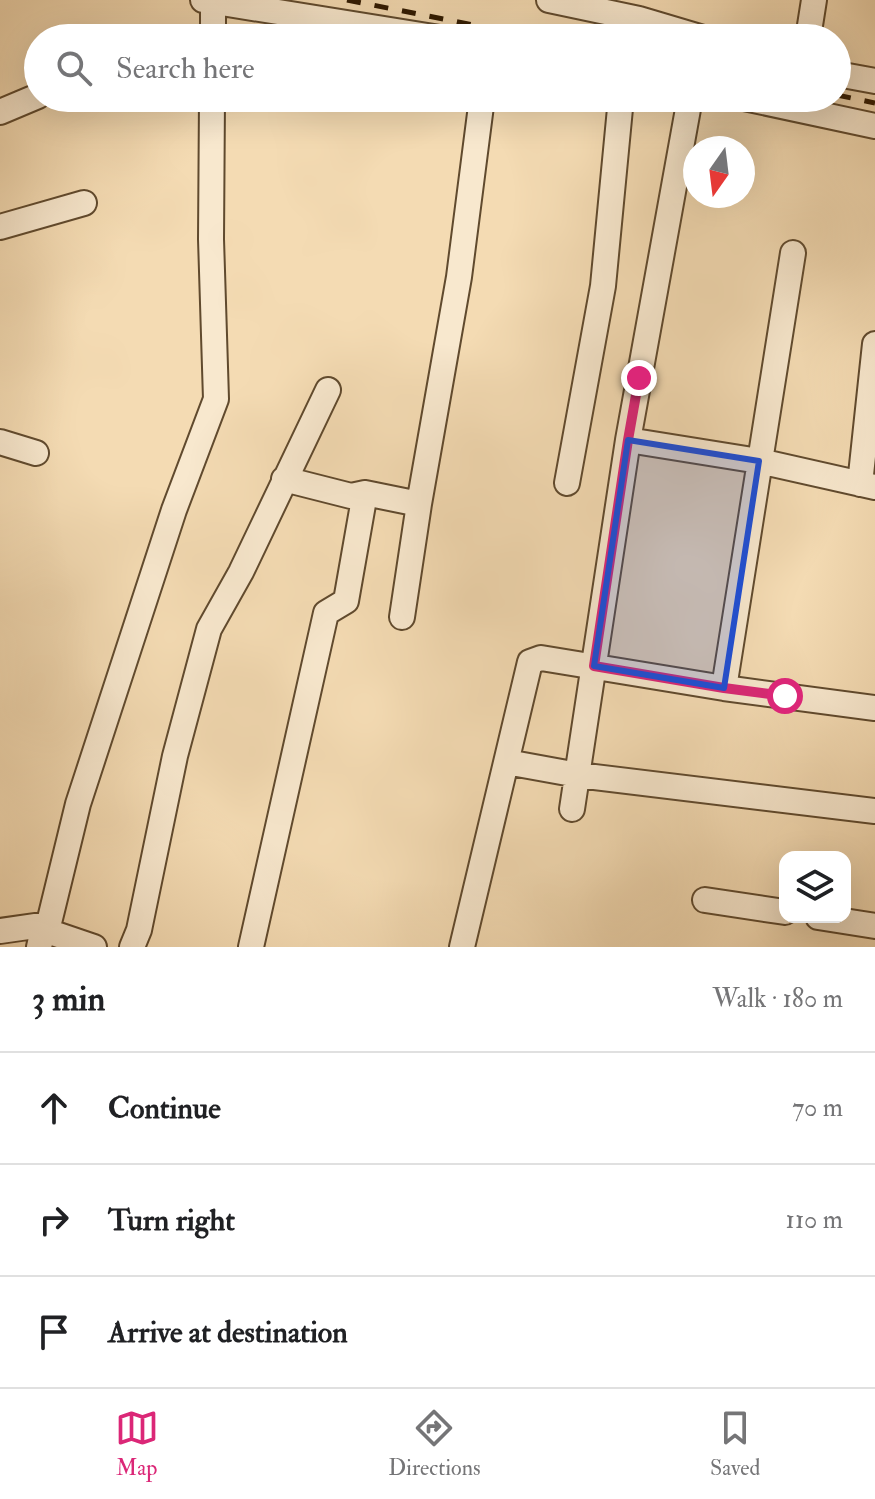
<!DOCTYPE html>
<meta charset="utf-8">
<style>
:root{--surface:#fff;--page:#f2f2f2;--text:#202124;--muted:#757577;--line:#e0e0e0;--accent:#db2777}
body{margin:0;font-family:"IM FELL Double Pica",serif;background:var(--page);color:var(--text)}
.controls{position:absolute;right:24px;bottom:24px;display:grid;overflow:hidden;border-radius:16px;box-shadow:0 8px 32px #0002}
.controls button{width:72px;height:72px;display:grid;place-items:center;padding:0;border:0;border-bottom:2px solid var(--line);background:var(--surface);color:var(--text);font:40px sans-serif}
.compass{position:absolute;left:683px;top:136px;width:72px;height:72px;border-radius:50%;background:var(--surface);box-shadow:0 8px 32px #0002;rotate:194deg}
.stop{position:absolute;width:24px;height:24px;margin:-18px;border:6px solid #db2777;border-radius:50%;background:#fff}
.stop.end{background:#db2777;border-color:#fff;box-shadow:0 2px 8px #0008}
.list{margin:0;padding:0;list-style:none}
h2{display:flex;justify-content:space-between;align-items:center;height:104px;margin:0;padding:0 32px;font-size:34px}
h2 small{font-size:26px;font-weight:400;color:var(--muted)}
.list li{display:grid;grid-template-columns:52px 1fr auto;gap:24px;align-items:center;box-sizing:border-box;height:112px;padding:0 32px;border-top:2px solid var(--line)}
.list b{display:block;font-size:30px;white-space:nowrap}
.list em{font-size:26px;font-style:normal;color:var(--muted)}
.icon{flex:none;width:44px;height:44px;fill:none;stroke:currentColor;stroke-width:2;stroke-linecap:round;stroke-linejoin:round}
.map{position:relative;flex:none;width:875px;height:947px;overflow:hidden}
.search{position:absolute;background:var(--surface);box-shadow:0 8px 32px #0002;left:24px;right:24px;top:24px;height:88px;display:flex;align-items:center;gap:20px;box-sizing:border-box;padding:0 28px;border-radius:44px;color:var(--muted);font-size:30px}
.sheet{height:440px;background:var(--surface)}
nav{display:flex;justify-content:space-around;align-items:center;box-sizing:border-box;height:112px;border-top:2px solid var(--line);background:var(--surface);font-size:22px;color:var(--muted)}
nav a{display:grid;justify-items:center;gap:4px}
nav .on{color:var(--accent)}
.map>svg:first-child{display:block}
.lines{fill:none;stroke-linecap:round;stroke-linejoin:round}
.minor-casing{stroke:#604a2e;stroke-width:28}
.minor{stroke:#f8e8ce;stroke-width:24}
.rail{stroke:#2f1901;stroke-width:5;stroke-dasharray:14 14;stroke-linecap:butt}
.route{stroke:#db2777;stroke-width:10}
.marked{fill:#1d4ed8;fill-opacity:0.2;stroke:#1d4ed8;stroke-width:6;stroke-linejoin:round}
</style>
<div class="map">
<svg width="875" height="947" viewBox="0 0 875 947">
<rect width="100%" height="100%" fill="#f4dbb3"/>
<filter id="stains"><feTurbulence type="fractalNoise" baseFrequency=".0025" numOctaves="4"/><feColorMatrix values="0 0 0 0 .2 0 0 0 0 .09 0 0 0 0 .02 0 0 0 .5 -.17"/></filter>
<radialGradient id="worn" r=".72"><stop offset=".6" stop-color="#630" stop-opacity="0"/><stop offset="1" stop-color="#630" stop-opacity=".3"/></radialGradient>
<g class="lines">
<defs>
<path id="minor" d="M203,0L440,38
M549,0L639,19L703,38
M213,38V2
M808,38L814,0
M837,74L875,81
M744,98L875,126
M0,112L38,96
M0,227L84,203
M628,440L759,461L875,487
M0,442L36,453
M284,479L351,496L365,493L419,504L459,277L482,98
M567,483L603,286L621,98
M860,484L875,344
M402,617L419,504
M724,688L793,253
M507,762L578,775L875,811
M572,809L628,440L690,98
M705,900L785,912
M818,917L875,926
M0,931L49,924
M47,931L94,947
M39,947L41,938L47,931L78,804L174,510L216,399L211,239L212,98
M132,947L139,930L175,756L209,629L241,572L328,390
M251,947L326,613L346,601L365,493
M462,947L530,662L541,658L724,688L875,708"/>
</defs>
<use href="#minor" class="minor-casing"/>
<use href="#minor" class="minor"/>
<path class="rail" d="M347,0L540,38
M837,95L875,103"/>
</g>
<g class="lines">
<path class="route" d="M639,378L628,440L594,666L724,688L785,696"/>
</g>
<path class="marked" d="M628,440L759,461L724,688L594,666Z"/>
<rect width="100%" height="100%" filter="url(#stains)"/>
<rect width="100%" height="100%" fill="url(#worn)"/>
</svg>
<div class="controls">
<button><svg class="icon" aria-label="layers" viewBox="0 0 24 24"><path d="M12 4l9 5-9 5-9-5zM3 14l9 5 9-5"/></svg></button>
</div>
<svg class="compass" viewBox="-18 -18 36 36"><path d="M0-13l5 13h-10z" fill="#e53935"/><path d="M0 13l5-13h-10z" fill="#757577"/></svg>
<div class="stop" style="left:785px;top:696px"></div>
<div class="stop end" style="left:639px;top:378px"></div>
<div class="search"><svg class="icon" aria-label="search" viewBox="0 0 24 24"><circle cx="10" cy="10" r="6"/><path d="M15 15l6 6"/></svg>Search here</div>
</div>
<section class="sheet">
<h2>3 min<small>Walk · 180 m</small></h2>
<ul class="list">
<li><svg class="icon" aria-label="ahead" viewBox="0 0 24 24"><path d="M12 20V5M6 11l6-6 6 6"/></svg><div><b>Continue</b></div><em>70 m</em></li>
<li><svg class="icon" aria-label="right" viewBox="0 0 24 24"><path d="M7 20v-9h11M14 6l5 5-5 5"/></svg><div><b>Turn right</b></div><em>110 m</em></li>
<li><svg class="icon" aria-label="arrive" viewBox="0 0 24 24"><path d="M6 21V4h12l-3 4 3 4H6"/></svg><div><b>Arrive at destination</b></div></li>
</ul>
</section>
<nav>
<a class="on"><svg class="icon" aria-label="map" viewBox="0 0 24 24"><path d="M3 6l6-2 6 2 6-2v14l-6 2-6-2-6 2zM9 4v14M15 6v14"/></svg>Map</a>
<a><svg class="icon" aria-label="directions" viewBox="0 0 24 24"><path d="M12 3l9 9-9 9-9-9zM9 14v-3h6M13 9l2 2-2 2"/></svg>Directions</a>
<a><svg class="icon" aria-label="saved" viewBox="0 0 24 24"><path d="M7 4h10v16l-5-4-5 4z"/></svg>Saved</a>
</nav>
